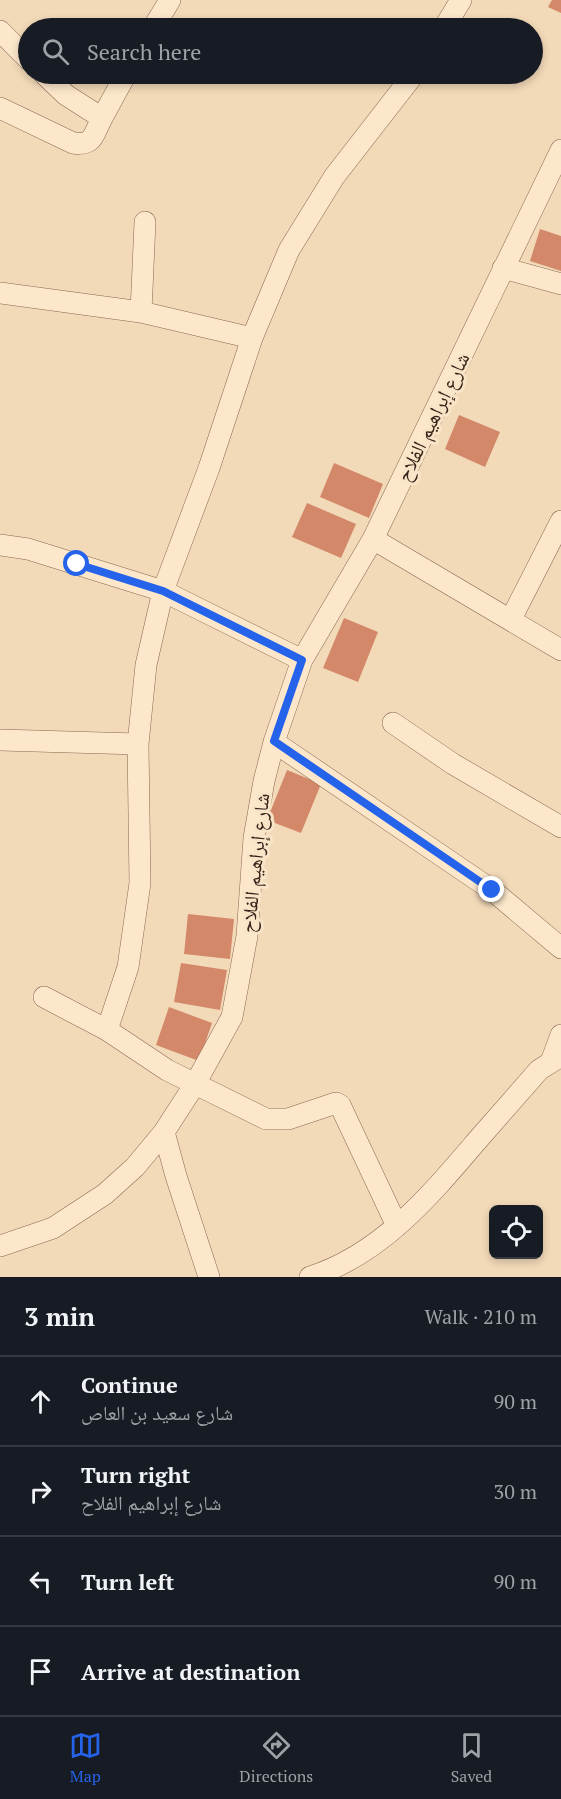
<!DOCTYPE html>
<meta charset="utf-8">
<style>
:root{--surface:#171b24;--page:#242831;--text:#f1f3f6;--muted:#9ea1a6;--line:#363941;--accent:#2563eb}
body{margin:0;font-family:"PT Serif","Noto Naskh Arabic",serif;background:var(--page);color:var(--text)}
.controls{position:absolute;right:18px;bottom:18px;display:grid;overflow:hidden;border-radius:9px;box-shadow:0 3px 9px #0003}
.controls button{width:54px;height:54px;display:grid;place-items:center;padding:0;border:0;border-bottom:2px solid var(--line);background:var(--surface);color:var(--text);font:30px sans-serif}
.stop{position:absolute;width:18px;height:18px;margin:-14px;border:4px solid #2563eb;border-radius:50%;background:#fff}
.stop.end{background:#2563eb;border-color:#fff;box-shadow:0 2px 6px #0008}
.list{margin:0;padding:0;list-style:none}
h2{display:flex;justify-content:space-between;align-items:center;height:78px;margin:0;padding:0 24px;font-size:26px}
h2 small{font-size:20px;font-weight:400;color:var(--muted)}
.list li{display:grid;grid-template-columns:39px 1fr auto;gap:18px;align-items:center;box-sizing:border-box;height:90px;padding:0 24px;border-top:2px solid var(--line)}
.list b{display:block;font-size:22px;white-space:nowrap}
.list p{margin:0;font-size:20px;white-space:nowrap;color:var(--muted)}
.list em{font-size:20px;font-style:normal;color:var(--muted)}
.icon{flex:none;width:33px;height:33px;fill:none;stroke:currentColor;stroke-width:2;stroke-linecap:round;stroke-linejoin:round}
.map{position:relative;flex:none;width:561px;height:1277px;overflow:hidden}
.search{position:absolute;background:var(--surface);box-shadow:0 3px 9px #0003;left:18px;right:18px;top:18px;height:66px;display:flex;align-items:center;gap:15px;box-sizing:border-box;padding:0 21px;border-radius:33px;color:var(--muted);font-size:22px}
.sheet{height:438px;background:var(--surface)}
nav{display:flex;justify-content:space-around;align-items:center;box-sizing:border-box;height:84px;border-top:2px solid var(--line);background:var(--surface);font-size:16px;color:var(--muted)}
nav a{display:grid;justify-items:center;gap:3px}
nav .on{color:var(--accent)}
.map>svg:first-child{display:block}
.building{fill:#d4886a}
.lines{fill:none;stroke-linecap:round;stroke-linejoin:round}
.minor-casing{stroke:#896852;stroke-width:22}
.minor{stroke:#fce7cb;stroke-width:21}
.route{stroke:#2563eb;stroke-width:8}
.labels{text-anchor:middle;stroke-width:6;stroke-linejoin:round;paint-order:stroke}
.street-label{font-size:20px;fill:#362319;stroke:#f9e4c8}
</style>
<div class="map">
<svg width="561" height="1277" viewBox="0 0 561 1277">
<rect width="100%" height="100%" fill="#f2d9b8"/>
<path class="building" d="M552,0H561V13L548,7Z
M540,229L561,236V271L530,261Z
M459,415L500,432L485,467L445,449Z
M334,463L383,484L369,518L320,497Z
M307,503L356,524L341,558L292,537Z
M344,618L378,632L358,682L323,668Z
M287,770L321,784L301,833L267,820Z
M188,914L234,919L230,959L184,954Z
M181,963L227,970L220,1010L174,1002Z
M169,1007L212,1023L199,1061L156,1045Z"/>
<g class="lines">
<defs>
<path id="minor" d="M153,28L170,0
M444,28L461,0
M0,31L28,59
M44,74L66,95L102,118L126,74
M0,108L73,143C94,146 93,135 102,118
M503,268L561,284
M0,293L141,312L252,338
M141,312L145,222
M373,539L561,650
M0,545L28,549L163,591L302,660
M511,619L561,521
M393,723L453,764L561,827
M0,740L138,744
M274,742L492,890L561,948
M44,997L107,1030L167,1070L266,1119H288L336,1103L340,1105L397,1226
M107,1030L128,967L140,883L138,744L146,665L163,591L209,468L252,338L289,250L334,177L414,74
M551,1062L561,1035
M164,1132L176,1176L209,1277
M0,1246L53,1228L105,1194L135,1167L164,1132L195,1084L232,1017L247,936L254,838L264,781L274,742L302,660L373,539L561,150
M310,1277C380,1255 429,1197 475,1143C496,1119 517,1095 539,1070L561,1056"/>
</defs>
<use href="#minor" class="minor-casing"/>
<use href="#minor" class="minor"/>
</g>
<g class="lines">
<path class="route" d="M77,564L163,591L302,660L274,741L492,890"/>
</g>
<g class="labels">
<g class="street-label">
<text transform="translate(433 417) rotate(-64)" y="7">شارع إبراهيم الفلاح</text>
<text transform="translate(255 863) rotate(-84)" y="7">شارع إبراهيم الفلاح</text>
</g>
</g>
</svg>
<div class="controls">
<button><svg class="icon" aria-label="locate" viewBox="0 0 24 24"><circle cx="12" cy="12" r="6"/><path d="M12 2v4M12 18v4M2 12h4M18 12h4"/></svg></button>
</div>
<div class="stop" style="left:77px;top:564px"></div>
<div class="stop end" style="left:492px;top:890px"></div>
<div class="search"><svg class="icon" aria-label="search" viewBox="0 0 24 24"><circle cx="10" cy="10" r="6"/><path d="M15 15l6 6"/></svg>Search here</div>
</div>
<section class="sheet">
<h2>3 min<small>Walk · 210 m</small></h2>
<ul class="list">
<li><svg class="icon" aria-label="ahead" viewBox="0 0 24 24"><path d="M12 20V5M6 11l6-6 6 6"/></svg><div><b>Continue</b><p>شارع سعيد بن العاص</p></div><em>90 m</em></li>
<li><svg class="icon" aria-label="right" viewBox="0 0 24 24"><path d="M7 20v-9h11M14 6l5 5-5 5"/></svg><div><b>Turn right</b><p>شارع إبراهيم الفلاح</p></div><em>30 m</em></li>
<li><svg class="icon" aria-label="left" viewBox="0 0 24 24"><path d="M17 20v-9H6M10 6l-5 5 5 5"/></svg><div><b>Turn left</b></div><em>90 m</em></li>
<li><svg class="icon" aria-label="arrive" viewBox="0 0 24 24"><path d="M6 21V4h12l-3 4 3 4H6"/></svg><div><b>Arrive at destination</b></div></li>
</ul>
</section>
<nav>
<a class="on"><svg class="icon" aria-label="map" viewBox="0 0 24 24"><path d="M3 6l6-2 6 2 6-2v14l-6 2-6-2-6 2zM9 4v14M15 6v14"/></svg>Map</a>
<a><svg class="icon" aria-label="directions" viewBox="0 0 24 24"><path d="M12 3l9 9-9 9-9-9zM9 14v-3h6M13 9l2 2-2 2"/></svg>Directions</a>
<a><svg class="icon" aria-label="saved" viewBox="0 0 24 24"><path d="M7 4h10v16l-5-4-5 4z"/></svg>Saved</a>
</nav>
